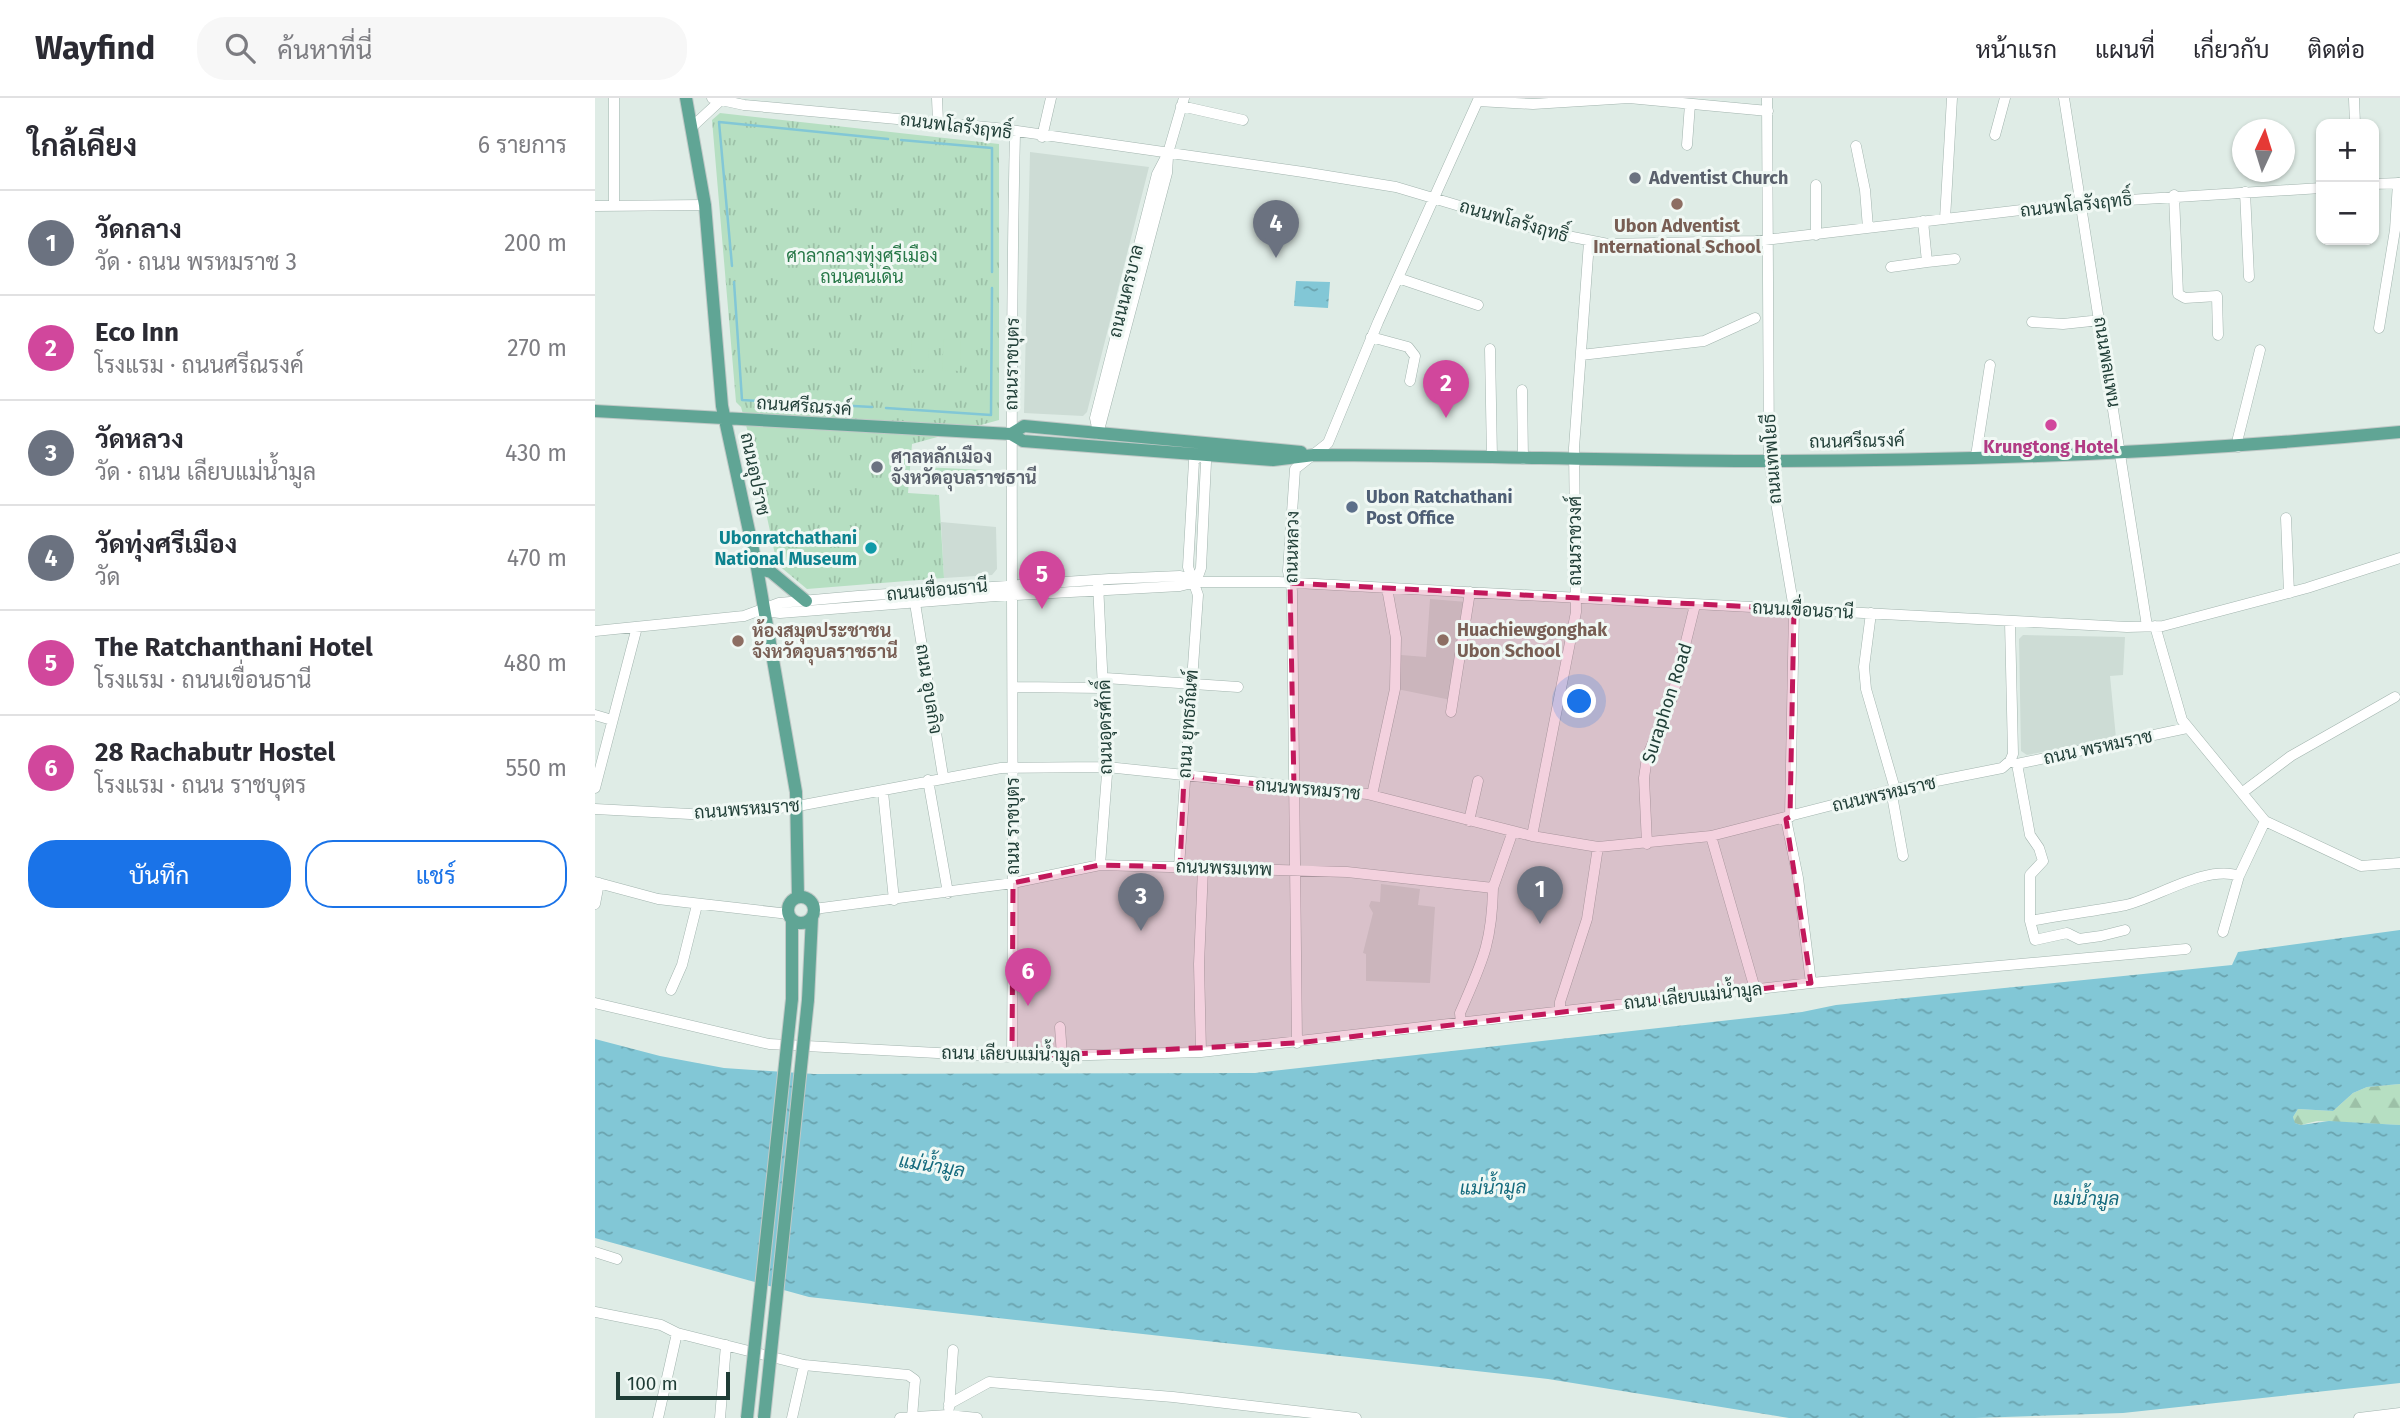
<!DOCTYPE html>
<html lang="th">
<meta charset="utf-8">
<style>
:root{--surface:#fff;--page:#f7f7f7;--text:#2b2b33;--muted:#7c7c81;--line:#e1e1e2;--accent:#1a73e8}
body{margin:0;font-family:"Fira Sans",Sarabun,sans-serif;background:var(--page);color:var(--text)}
.controls{position:absolute;right:21px;top:21px;display:grid;overflow:hidden;border-radius:14px;box-shadow:0 2px 5px #0004}
.controls button{width:63px;height:63px;display:grid;place-items:center;padding:0;border:0;border-bottom:2px solid var(--line);background:var(--surface);color:var(--text);font:35px sans-serif}
.compass{position:absolute;left:1637px;top:21px;width:63px;height:63px;border-radius:50%;background:var(--surface);box-shadow:0 2px 5px #0004;rotate:4deg}
.scale{position:absolute;left:21px;bottom:18px;width:114px;box-sizing:border-box;padding-left:7px;border:4px solid #1f3d36;border-top:0;font-size:19px;line-height:24px;white-space:nowrap;color:#1f3d36;-webkit-text-stroke:5px #f0f8f4;paint-order:stroke}
.you{position:absolute;left:985px;top:604px;width:24px;height:24px;margin:-18px;border:5px solid #fff;border-radius:50%;background:#1a73e8;box-shadow:0 0 0 10px #1a73e833}
.badge{display:grid;place-items:center;width:46px;height:46px;border-radius:50%;background:var(--accent);color:#fff;font-size:23px;font-weight:700}
.pin{position:absolute;translate:-50% -58px;filter:drop-shadow(0 2px 4px #0008)}
.pin::after{content:'';position:absolute;top:37px;width:24px;height:21px;background:inherit;clip-path:polygon(0 0,100% 0,50% 100%)}
.list{margin:0;padding:0;list-style:none}
h2{display:flex;justify-content:space-between;align-items:center;height:91px;margin:0;padding:0 28px;font-size:30px}
h2 small{font-size:23px;font-weight:400;color:var(--muted)}
.list li{display:grid;grid-template-columns:46px 1fr auto;gap:21px;align-items:center;box-sizing:border-box;height:105px;padding:0 28px;border-top:2px solid var(--line)}
.list b{display:block;font-size:26px;white-space:nowrap}
.list p{margin:0;font-size:23px;white-space:nowrap;color:var(--muted)}
.list em{font-size:23px;font-style:normal;color:var(--muted)}
.actions{display:flex;gap:14px;padding:21px 28px}
.actions a{flex:1;padding:16px 0;border:2px solid var(--accent);border-radius:28px;text-align:center;font-size:24px;color:var(--accent)}
.actions .main{background:var(--accent);color:#fff}
.icon{flex:none;width:38px;height:38px;fill:none;stroke:currentColor;stroke-width:2;stroke-linecap:round;stroke-linejoin:round}
.map{position:relative;flex:none;width:1805px;height:1320px;overflow:hidden}
header{display:flex;align-items:center;gap:42px;box-sizing:border-box;height:98px;padding:0 35px;background:var(--surface);border-bottom:2px solid var(--line)}
header strong{font-size:33px}
nav{display:flex;gap:38px;margin-inline-start:auto;font-size:24px}
.search{width:490px;height:63px;background:var(--page);display:flex;align-items:center;gap:18px;box-sizing:border-box;padding:0 24px;border-radius:28px;color:var(--muted);font-size:26px}
main{display:flex}
aside{flex:1;background:var(--surface)}
.map>svg:first-child{display:block}
.built{fill:#cddcd5}
.grass{fill:url(#grass-dots)}
.forest{fill:url(#forest-firs)}
.park{fill:url(#park-tufts)}
.garden{fill:#b6dfc2}
.water{fill:url(#water-ripples)}
.lines{fill:none;stroke-linecap:round;stroke-linejoin:round}
.stream{stroke:#82c7d6;stroke-width:2.5}
.minor-casing{stroke:#a2b4ae;stroke-width:11}
.major-casing{stroke:#c0c9c7;stroke-width:14}
.minor{stroke:#fff;stroke-width:10}
.major{stroke:#60a595;stroke-width:12}
.major-bridge-casing{stroke:#c0c9c7;stroke-width:14;stroke-linecap:butt}
.major-bridge{stroke:#60a595;stroke-width:12}
.marked{fill:#c2185b;fill-opacity:0.2;stroke:#c2185b;stroke-width:5;stroke-dasharray:14 9;stroke-linejoin:round}
.worship-dot{fill:#6b7280;stroke:#f0f8f4;stroke-width:2.5}
.education-dot{fill:#8d6e63;stroke:#f0f8f4;stroke-width:2.5}
.hotel-dot{fill:#d1479c;stroke:#f0f8f4;stroke-width:2.5}
.service-dot{fill:#5c6f8a;stroke:#f0f8f4;stroke-width:2.5}
.culture-dot{fill:#0f9aa8;stroke:#f0f8f4;stroke-width:2.5}
.labels{text-anchor:middle;stroke-width:6;stroke-linejoin:round;paint-order:stroke}
.street-label{font-size:18px;fill:#1f3d36;stroke:#f0f8f4}
.worship-label{font-size:18px;font-weight:bold;fill:#5b616d;stroke:#f0f8f4;text-anchor:start}
.education-label{font-size:18px;font-weight:bold;fill:#785e54;stroke:#f0f8f4;text-anchor:start}
.park-label{font-size:18px;fill:#267747;stroke:#f0f8f4}
.hotel-label{font-size:18px;font-weight:bold;fill:#b23c85;stroke:#f0f8f4}
.service-label{font-size:18px;font-weight:bold;fill:#4e5e75;stroke:#f0f8f4;text-anchor:start}
.culture-label{font-size:18px;font-weight:bold;fill:#0d838f;stroke:#f0f8f4;text-anchor:end}
.water-label{font-size:19px;font-style:italic;fill:#146a7d;stroke:#f0f8f4}
</style>
<header>
<strong>Wayfind</strong>
<div class="search"><svg class="icon" aria-label="search" viewBox="0 0 24 24"><circle cx="10" cy="10" r="6"/><path d="M15 15l6 6"/></svg>ค้นหาที่นี่</div>
<nav><a>หน้าแรก</a><a>แผนที่</a><a>เกี่ยวกับ</a><a>ติดต่อ</a></nav>
</header>
<main>
<aside>
<h2>ใกล้เคียง<small>6 รายการ</small></h2>
<ul class="list">
<li><span class="badge" style="background:#6b7280">1</span><div><b>วัดกลาง</b><p>วัด · ถนน พรหมราช 3</p></div><em>200 m</em></li>
<li><span class="badge" style="background:#d1479c">2</span><div><b>Eco Inn</b><p>โรงแรม · ถนนศรีณรงค์</p></div><em>270 m</em></li>
<li><span class="badge" style="background:#6b7280">3</span><div><b>วัดหลวง</b><p>วัด · ถนน เลียบแม่น้ำมูล</p></div><em>430 m</em></li>
<li><span class="badge" style="background:#6b7280">4</span><div><b>วัดทุ่งศรีเมือง</b><p>วัด</p></div><em>470 m</em></li>
<li><span class="badge" style="background:#d1479c">5</span><div><b>The Ratchanthani Hotel</b><p>โรงแรม · ถนนเขื่อนธานี</p></div><em>480 m</em></li>
<li><span class="badge" style="background:#d1479c">6</span><div><b>28 Rachabutr Hostel</b><p>โรงแรม · ถนน ราชบุตร</p></div><em>550 m</em></li>
</ul>
<div class="actions"><a class="main">บันทึก</a><a>แชร์</a></div>
</aside>
<div class="map">
<svg width="1805" height="1320" viewBox="0 0 1805 1320">
<defs>
<pattern id="grass-dots" width="8" height="8" patternUnits="userSpaceOnUse" patternTransform="scale(1.75)"><rect width="8" height="8" fill="#b6dfc2"/><path d="M2 2h.1M6 6h.1" fill="none" stroke="#9cc0a7" stroke-width="1.8" stroke-linecap="round"/></pattern>
<pattern id="forest-firs" width="22" height="20" patternUnits="userSpaceOnUse" patternTransform="scale(1.75)"><rect width="22" height="20" fill="#b6dfc2"/><path d="M5 1l3.5 6h-7zM16 11l3.5 6h-7z" fill="#9cc0a7"/></pattern>
<pattern id="park-tufts" width="24" height="20" patternUnits="userSpaceOnUse" patternTransform="scale(1.75)"><rect width="24" height="20" fill="#b6dfc2"/><path d="M3 7l-1-3M5 7V3M7 7l1-3M15 17l-1-3M17 17v-4M19 17l1-3" fill="none" stroke="#9cc0a7"/></pattern>
<pattern id="water-ripples" width="26" height="14" patternUnits="userSpaceOnUse" patternTransform="scale(1.75)"><rect width="26" height="14" fill="#82c7d6"/><path d="M2 4q2-2 4 0t4 0M15 11q2-2 4 0t4 0" fill="none" stroke="#6aa3ae"/></pattern>
</defs>
<rect width="100%" height="100%" fill="#dfece6"/>
<path class="built" d="M435,54L554,69L492,314L488,318L429,315Z
M346,424L401,429L402,471L397,477L349,480Z
M835,501L872,504L856,602L802,591L806,557L831,559Z
M1428,537L1530,539L1528,577L1515,578L1521,640L1432,657L1426,653L1424,541Z
M786,786L825,791L823,807L840,809L835,885L771,883V856L768,855L778,815L774,808L776,803L785,804Z"/>
<path class="grass" d="M328,369L391,372L393,377L327,374Z"/>
<path class="forest" d="M1805,986V1027L1722,1023L1706,1027L1699,1025L1698,1019L1703,1011L1738,1013L1758,995L1772,989Z"/>
<path class="park" d="M125,15L404,46V322L317,346L313,395L344,397L349,480L212,491L182,466L157,349L146,309L141,304L117,22Z"/>
<path class="garden" d="M317,240H334L333,272L315,271Z
M349,241L366,242L365,273L347,272Z"/>
<path class="water" d="M701,183L735,184L733,210L699,208Z
M1805,832V986L1772,989L1758,995L1738,1013L1703,1011L1698,1019L1700,1025L1706,1027L1734,1023L1805,1027V1285L1528,1315L1380,1320H1194L953,1281L214,1199L0,1140V941L65,958L129,970L219,976L660,975L1207,914L1241,907L1637,867L1643,854Z"/>
<g class="lines">
<path class="stream" d="M306,42L397,50V174
M137,168L124,24L293,41
M139,184L147,302L277,309
M291,310L396,317L397,190"/>
<defs>
<path id="minor" d="M19,0V107
M117,0L149,7L401,30L708,74L801,89L952,134L1013,146L1161,143L1486,105L1726,90
M342,0L343,24
M1172,0L1174,363L1199,511L1195,719
M1469,0L1552,528
M1759,1L1760,26
M883,3L938,6L1034,0L1173,13
M586,8L648,22
M98,28L126,2
M1400,37L1410,0
M447,39L456,0
M1092,47L1095,6
M1261,48L1270,92L1273,130
M1779,86L1805,85
M1650,94L1654,179
M1579,97L1583,196L1590,200L1622,198L1623,237
M0,108L110,107
M1350,121L1357,0
M1328,123L1332,164L1360,161
M1221,137V87
M1296,169L1332,164
M803,180L883,207
M1437,224L1468,226L1506,222
M1784,230L1800,132L1803,85
M776,239L813,249L820,258L815,283
M895,251L897,360
M986,257L1109,243L1160,220
M927,292L928,361
M503,334L500,320L562,76L573,55L589,0
M503,336L572,75L573,59
M1643,349V340L1665,252
M1381,358L1395,267
M1691,420L1694,495
M601,484L606,470L611,364L606,354
M503,485L512,676L505,767
M319,499L348,678
M169,513L185,515L401,498L585,488L601,484H683L1532,529L1568,528L1712,490L1805,460
M1276,515L1269,569L1271,591L1300,691
M1560,528L1587,622L1670,723L1766,768L1805,765
M0,533L149,518L184,505L263,498L514,481L585,478L600,484
M510,580L643,589
M419,589L510,590
M856,614L875,494
M0,617L17,622
M1415,663L1422,666L1592,630
M1415,663L1418,656L1415,524
M1422,666L1435,737L1444,750L1448,763L1435,777V823L1440,842L1472,835L1484,841L1506,838L1530,832
M333,682L353,795
M0,690L42,529
M1296,692L1308,758
M288,694L299,802
M1648,694L1696,658L1800,599
M777,697L800,591L801,540L792,490
M0,711L114,717L203,708L406,670L512,669L772,696L937,738L1003,749L1116,738L1296,692L1407,670L1415,663
M1191,721L1203,780L1216,885
M874,723L883,683
M937,738L981,514L979,350L994,144
M1116,738L1160,891
M1052,746L1049,680L1052,659L1077,600L1100,507
M584,769L603,497L593,469L599,363L606,356
M0,784L63,801L194,816
M0,806L4,785
M219,811L418,785L505,767L752,774L898,790L918,733
M1435,823C1467,817 1499,813 1531,807C1561,800 1612,766 1644,778
M1628,834L1644,778L1670,723
M76,892L87,867L102,807
M0,905L174,946L417,959L606,954L1216,885L1591,851
M965,912V904L992,821L1003,749
M866,925L865,915C887,864 897,846 898,790
M465,929L467,958
M702,945L697,493L693,473L700,371L733,345L783,224L884,0
M606,954L604,866L608,770
M417,959C420,651 413,343 420,35
M0,1154L22,1161
M0,1214L66,1227L82,1235L209,1267L313,1277L320,1282L317,1319
M354,1306L394,1284L578,1299L761,1320
M354,1310L358,1252
M63,1320L82,1235
M125,1320L131,1247
M197,1320L209,1267
M305,1320L353,1317L382,1320
M1764,1320L1805,1315"/>
<path id="major" d="M91,0L110,107L127,308L162,470L201,694L203,799
M0,313L416,336L428,343L678,362L719,357C870,357 1021,363 1172,363C1383,363 1595,354 1805,334
M416,336L429,328L706,354
M162,470L176,474L211,503
M193 812a13 13 0 1 1 26 0a13 13 0 1 1-26 0Z
M197,901V822
M213,902L217,819"/>
</defs>
<use href="#minor" class="minor-casing"/>
<use href="#major" class="major-casing"/>
<use href="#minor" class="minor"/>
<use href="#major" class="major"/>
<defs>
<path id="major-bridge" d="M152,1320L197,901
M169,1320L213,902"/>
</defs>
<use href="#major-bridge" class="major-bridge-casing"/>
<use href="#major-bridge" class="major-bridge"/>
</g>
<path class="marked" d="M695,485L1199,511L1195,719L1191,721L1216,885L702,945L417,959L418,785L505,767L585,769L589,678L699,690Z"/>
<g class="worship-dot">
<circle cx="1040" cy="80" r="7"/>
<circle cx="282" cy="369" r="7"/>
</g>
<g class="education-dot">
<circle cx="1082" cy="106" r="7"/>
<circle cx="848" cy="542" r="7"/>
<circle cx="143" cy="543" r="7"/>
</g>
<circle class="hotel-dot" cx="1456" cy="327" r="7"/>
<circle class="service-dot" cx="757" cy="409" r="7"/>
<circle class="culture-dot" cx="276" cy="450" r="7"/>
<g class="labels">
<g class="street-label">
<text transform="translate(361 28) rotate(7)" y="6">ถนนพโลรังฤทธิ์</text>
<text transform="translate(1481 107) rotate(-6)" y="6">ถนนพโลรังฤทธิ์</text>
<text transform="translate(919 123) rotate(16)" y="6">ถนนพโลรังฤทธิ์</text>
<text transform="translate(531 193) rotate(-76)" y="6">ถนนนครบาล</text>
<text transform="translate(1512 264) rotate(81)" y="6">ถนนพลแพน</text>
<text transform="translate(417 266) rotate(-89)" y="6">ถนนราชบุตร</text>
<text transform="translate(209 308) rotate(4)" y="6">ถนนศรีณรงค์</text>
<text transform="translate(1262 343) rotate(-1)" y="6">ถนนศรีณรงค์</text>
<text transform="translate(1177 361) rotate(-94)" y="6">ถนนเทพโยธี</text>
<text transform="translate(160 376) rotate(78)" y="6">ถนนอุปราช</text>
<text transform="translate(980 443) rotate(-90)" y="6">ถนนราชวงศ์</text>
<text transform="translate(697 449) rotate(-89)" y="6">ถนนหลวง</text>
<text transform="translate(342 492) rotate(-5)" y="6">ถนนเขื่อนธานี</text>
<text transform="translate(1208 512) rotate(3)" y="6">ถนนเขื่อนธานี</text>
<text transform="translate(334 591) rotate(81)" y="6">ถนน อุบลกิจ</text>
<text transform="translate(1072 605) rotate(-72)" y="6">Suraphon Road</text>
<text transform="translate(593 626) rotate(-86)" y="6">ถนน ยุทธภัณฑ์</text>
<text transform="translate(510 629) rotate(-91)" y="6">ถนนอุดรศักดิ์</text>
<text transform="translate(1503 649) rotate(-12)" y="6">ถนน พรหมราช</text>
<text transform="translate(713 691) rotate(5)" y="6">ถนนพรหมราช</text>
<text transform="translate(1289 696) rotate(-13)" y="6">ถนนพรหมราช</text>
<text transform="translate(152 711) rotate(-4)" y="6">ถนนพรหมราช</text>
<text transform="translate(418 728) rotate(-90)" y="6">ถนน ราชบุตร</text>
<text transform="translate(629 770) rotate(2)" y="6">ถนนพรมเทพ</text>
<text transform="translate(1098 898) rotate(-6)" y="6">ถนน เลียบแม่น้ำมูล</text>
<text transform="translate(416 956) rotate(1)" y="6">ถนน เลียบแม่น้ำมูล</text>
</g>
<g class="worship-label">
<text x="1054" y="86">Adventist Church</text>
<text x="296" y="365">ศาลหลักเมือง<tspan x="296" dy="21">จังหวัดอุบลราชธานี</tspan></text>
</g>
<g class="education-label">
<text x="1082" y="134" text-anchor="middle">Ubon Adventist<tspan x="1082" dy="21">International School</tspan></text>
<text x="862" y="538">Huachiewgonghak<tspan x="862" dy="21">Ubon School</tspan></text>
<text x="157" y="539">ห้องสมุดประชาชน<tspan x="157" dy="21">จังหวัดอุบลราชธานี</tspan></text>
</g>
<g class="park-label">
<text x="267" y="164">ศาลากลางทุ่งศรีเมือง<tspan x="267" dy="21">ถนนคนเดิน</tspan></text>
</g>
<g class="hotel-label">
<text x="1456" y="355">Krungtong Hotel</text>
</g>
<g class="service-label">
<text x="771" y="405">Ubon Ratchathani<tspan x="771" dy="21">Post Office</tspan></text>
</g>
<g class="culture-label">
<text x="262" y="446">Ubonratchathani<tspan x="262" dy="21">National Museum</tspan></text>
</g>
<g class="water-label">
<text transform="translate(337 1067) rotate(9)" y="7">แม่น้ำมูล</text>
<text transform="translate(898 1089) rotate(-1)" y="7">แม่น้ำมูล</text>
<text x="1491" y="1107">แม่น้ำมูล</text>
</g>
</g>
</svg>
<div class="controls">
<button>+</button>
<button>−</button>
</div>
<svg class="compass" viewBox="-18 -18 36 36"><path d="M0-13l5 13h-10z" fill="#e53935"/><path d="M0 13l5-13h-10z" fill="#7c7c81"/></svg>
<div class="scale">100 m</div>
<div class="you"></div>
<div class="pin badge" style="left:945px;top:826px;background:#6b7280">1</div>
<div class="pin badge" style="left:851px;top:320px;background:#d1479c">2</div>
<div class="pin badge" style="left:546px;top:833px;background:#6b7280">3</div>
<div class="pin badge" style="left:681px;top:160px;background:#6b7280">4</div>
<div class="pin badge" style="left:447px;top:511px;background:#d1479c">5</div>
<div class="pin badge" style="left:433px;top:908px;background:#d1479c">6</div>
</div>
</main>
